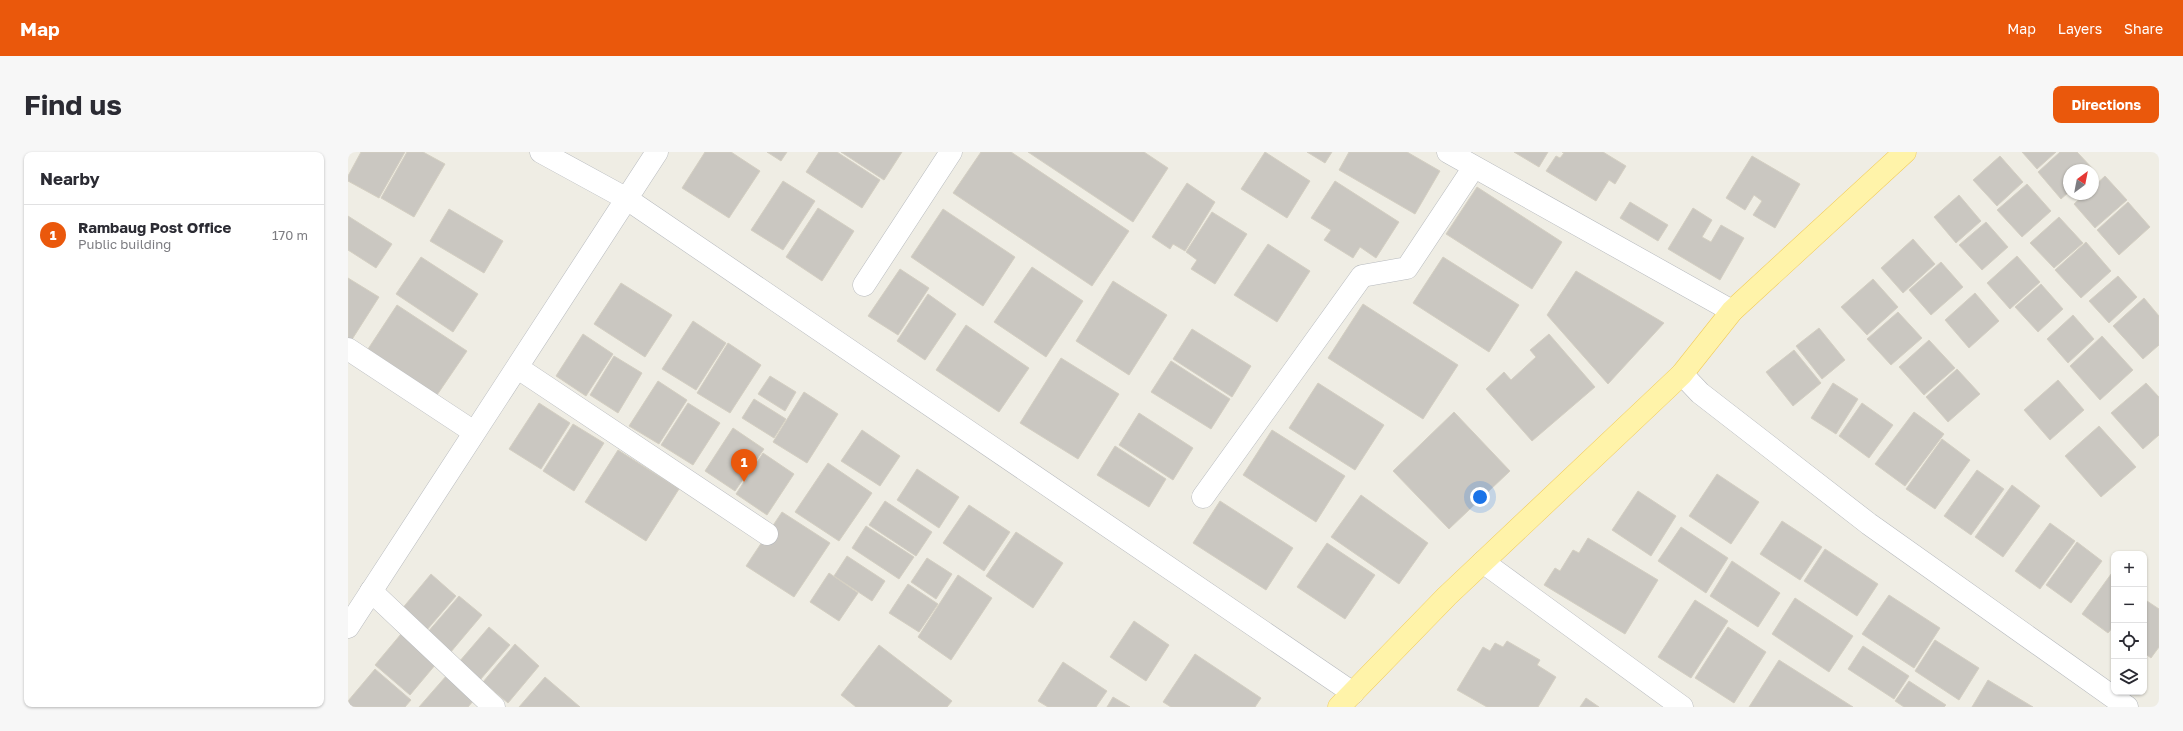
<!DOCTYPE html>
<meta charset="utf-8">
<style>
:root{--surface:#fff;--page:#f7f7f7;--text:#2b2b33;--muted:#7c7c81;--line:#e1e1e2;--accent:#ea580c}
body{margin:0;font-family:"Golos Text",sans-serif;background:var(--page);color:var(--text)}
.controls{position:absolute;right:12px;bottom:12px;display:grid;overflow:hidden;border-radius:8px;box-shadow:0 1px 3px #0004}
.controls button{width:36px;height:36px;display:grid;place-items:center;padding:0;border:0;border-bottom:1px solid var(--line);background:var(--surface);color:var(--text);font:20px sans-serif}
.compass{position:absolute;left:1715px;top:12px;width:36px;height:36px;border-radius:50%;background:var(--surface);box-shadow:0 1px 3px #0004;rotate:32deg}
.you{position:absolute;left:1132px;top:345px;width:14px;height:14px;margin:-10px;border:3px solid #fff;border-radius:50%;background:#1a73e8;box-shadow:0 0 0 6px #1a73e833}
.badge{display:grid;place-items:center;width:26px;height:26px;border-radius:50%;background:var(--accent);color:#fff;font-size:13px;font-weight:700}
.pin{position:absolute;translate:-50% -33px;filter:drop-shadow(0 1px 2px #0008)}
.pin::after{content:'';position:absolute;top:21px;width:14px;height:12px;background:inherit;clip-path:polygon(0 0,100% 0,50% 100%)}
.list{margin:0;padding:0;list-style:none}
h2{display:flex;justify-content:space-between;align-items:center;height:52px;margin:0;padding:0 16px;font-size:17px}
h2 small{font-size:13px;font-weight:400;color:var(--muted)}
.list li{display:grid;grid-template-columns:26px 1fr auto;gap:12px;align-items:center;box-sizing:border-box;height:60px;padding:0 16px;border-top:1px solid var(--line)}
.list b{display:block;font-size:15px;white-space:nowrap}
.list p{margin:0;font-size:13px;white-space:nowrap;color:var(--muted)}
.list em{font-size:13px;font-style:normal;color:var(--muted)}
.icon{flex:none;width:22px;height:22px;fill:none;stroke:currentColor;stroke-width:2;stroke-linecap:round;stroke-linejoin:round}
.map{position:relative;flex:none;width:1811px;height:555px;overflow:hidden;border-radius:8px}
header{display:flex;align-items:center;gap:24px;box-sizing:border-box;height:56px;padding:0 20px;background:var(--accent);color:#fff}
header strong{font-size:19px}
nav{display:flex;gap:22px;margin-inline-start:auto;font-size:14px}
.intro{display:flex;align-items:center;justify-content:space-between;box-sizing:border-box;height:96px;padding:0 24px}
h1{margin:0;font-size:28px}
.button{padding:10px 18px;border-radius:8px;background:var(--accent);color:#fff;font-size:14px;font-weight:700}
main{display:flex;gap:24px;padding:0 24px}
aside{flex:1;background:var(--surface);border-radius:8px;box-shadow:0 1px 3px #0004}
.map>svg:first-child{display:block}
.building{fill:#cac7c1;stroke:#d4cfc2}
.lines{fill:none;stroke-linecap:round;stroke-linejoin:round}
.minor-casing{stroke:#b7babe;stroke-width:23}
.tertiary-casing{stroke:#b7babe;stroke-width:23}
.primary-casing{stroke:#f2cb59;stroke-width:23}
.minor{stroke:#fff;stroke-width:22}
.tertiary{stroke:#fff;stroke-width:22}
.primary{stroke:#fff3a9;stroke-width:22}
</style>
<header>
<strong>Map</strong>
<nav><a>Map</a><a>Layers</a><a>Share</a></nav>
</header>
<div class="intro"><h1>Find us</h1><a class="button">Directions</a></div>
<main>
<aside>
<h2>Nearby<small></small></h2>
<ul class="list">
<li><span class="badge">1</span><div><b>Rambaug Post Office</b><p>Public building</p></div><em>170 m</em></li>
</ul>
</aside>
<div class="map">
<svg width="1811" height="555" viewBox="0 0 1811 555">
<rect width="100%" height="100%" fill="#efede4"/>
<path class="building" d="M13,0H57L31,46L0,29V24Z
M59,0H75L97,12L66,65L33,46Z
M357,0H383L412,19L381,66L334,36Z
M419,0H439L433,9Z
M471,0H489L532,28L514,56L458,20Z
M493,0H554L536,28Z
M633,0H663L781,79L744,134L605,41Z
M680,0H796L820,16L785,70Z
M917,0L962,29L939,66L893,37Z
M959,0H984L977,11Z
M1001,0H1059L1092,19L1067,62L991,18Z
M1166,0H1200L1191,15Z
M1214,0H1255L1278,14L1267,32L1261,28L1248,49L1198,19L1208,4L1212,6L1216,1Z
M1674,0H1708L1689,17Z
M1712,0H1729L1746,18H1721V40L1713,47L1690,20Z
M1404,4L1452,32L1427,76L1405,63L1414,49L1406,43L1397,58L1378,46Z
M1652,4L1675,30L1649,54L1625,28Z
M1757,24L1779,48L1747,76L1726,52L1737,42H1745V35Z
M435,29L467,49L435,98L403,78Z
M987,29L1051,70L1028,106L1012,95L1005,106L976,88L983,78L963,66Z
M839,31L867,50L837,99L825,92L822,97L804,85Z
M1679,32L1703,59L1674,85L1649,58Z
M1129,35L1214,90L1184,137L1098,82Z
M1611,43L1633,69L1608,91L1586,65Z
M1282,50L1320,73L1310,89L1272,66Z
M1780,50L1802,75L1771,103L1749,78Z
M470,56L506,79L474,129L438,105Z
M1345,56L1364,68L1354,85L1363,90L1373,73L1396,86L1372,128L1320,97Z
M101,57L155,89L136,121L82,89Z
M595,57L667,105L635,154L563,105Z
M864,60L899,82L867,132L843,117L849,108L838,100Z
M0,64L44,92L28,116L0,98Z
M1711,65L1735,91L1706,116L1682,91Z
M1638,70L1660,95L1634,118L1611,93Z
M1565,87L1587,112L1555,141L1533,116Z
M1738,90L1763,119L1733,146L1707,118Z
M920,92L962,119L929,170L886,143Z
M1669,104L1692,130L1662,157L1639,131Z
M73,105L130,142L105,180L48,142Z
M1095,105L1171,153L1141,200L1065,151Z
M1593,110L1615,135L1583,163L1561,138Z
M684,115L735,149L698,205L646,170Z
M552,117L581,136L550,183L520,164Z
M1228,119L1316,171L1260,232L1199,163Z
M1770,124L1789,145L1761,171L1741,149Z
M0,126L31,145L3,189L0,187Z
M1525,127L1550,155L1519,183L1493,155Z
M765,129L819,163L781,223L728,189Z
M273,131L324,163L297,205L246,172Z
M1693,132L1715,157L1690,180L1667,155Z
M1627,141L1651,169L1621,196L1597,168Z
M580,142L608,162L577,208L549,189Z
M1796,146L1811,164V193L1795,207L1765,174Z
M1015,152L1110,213L1075,267L980,206Z
M49,153L119,199L89,243L20,197Z
M1550,160L1574,186L1543,213L1519,187Z
M1725,163L1746,187L1720,211L1699,187Z
M345,169L378,191L348,238L314,217Z
M618,173L681,216L651,260L588,218Z
M1471,176L1497,208L1474,227L1448,194Z
M844,177L903,214L884,245L825,207Z
M235,182L265,202L238,244L208,224Z
M1201,182L1247,235L1184,289L1138,237L1156,220L1163,228L1188,205L1182,198Z
M1754,184L1785,218L1752,248L1722,214Z
M1581,188L1607,216L1576,243L1551,215Z
M380,191L413,213L382,261L349,241Z
M1446,198L1473,231L1445,254L1418,220Z
M266,204L294,221L270,261L242,243Z
M713,206L771,242L730,307L672,271Z
M823,209L882,247L863,277L803,240Z
M1609,217L1632,242L1600,270L1578,245Z
M422,224L448,240L437,259L410,242Z
M1710,228L1736,258L1702,288L1676,258Z
M310,229L339,248L311,292L281,274Z
M970,231L1036,273L1007,318L941,276Z
M1485,231L1510,247L1488,282L1463,266Z
M1798,231L1811,245V283L1795,297L1763,261Z
M456,240L490,262L459,311L425,290Z
M406,247L438,267L426,286L394,266Z
M191,251L222,271L193,317L161,297Z
M340,251L372,271L345,313L313,293Z
M1514,251L1545,273L1521,306L1491,284Z
M1106,260L1162,319L1101,377L1045,319Z
M1566,260L1596,282L1557,334L1527,312Z
M791,261L845,296L825,328L771,293Z
M225,272L256,291L226,339L195,319Z
M1751,274L1788,315L1753,345L1717,304Z
M385,276L416,297L387,339L357,319Z
M514,278L552,304L532,334L493,309Z
M924,278L997,324L968,370L895,323Z
M1594,287L1622,308L1587,357L1558,337Z
M767,294L818,327L801,355L749,323Z
M270,298L331,337L298,389L237,350Z
M415,301L446,322L419,363L388,342Z
M480,311L524,341L491,389L447,360Z
M569,317L611,345L591,376L549,348Z
M1629,318L1656,337L1623,383L1596,364Z
M1369,322L1411,350L1383,392L1341,364Z
M1664,333L1692,354L1655,405L1627,385Z
M1290,339L1328,364L1303,404L1264,378Z
M1013,343L1080,391L1051,432L983,385Z
M537,349L584,380L568,404L521,373Z
M872,349L945,396L918,438L845,391Z
M621,353L662,380L636,419L595,391Z
M434,360L482,391L446,445L398,414Z
M1434,369L1474,395L1452,428L1412,402Z
M1702,371L1727,389L1692,437L1667,419Z
M518,374L566,405L551,427L504,396Z
M1333,375L1380,406L1358,441L1310,409Z
M668,380L715,411L685,456L638,424Z
M1240,386L1310,428L1277,482L1196,433L1207,416L1212,419L1225,398L1231,401Z
M1729,390L1754,409L1723,451L1698,433Z
M979,391L1027,423L997,467L949,435Z
M1477,397L1530,432L1509,464L1456,429Z
M499,404L537,429L524,449L486,424Z
M579,406L604,422L588,447L563,430Z
M1384,409L1432,441L1410,475L1362,444Z
M1766,418V474L1760,481L1734,462Z
M481,421L510,441L491,469L462,450Z
M83,422L108,444L78,479L53,458Z
M610,423L644,446L603,508L570,485Z
M560,432L590,452L571,480L541,461Z
M1541,443L1592,476L1566,516L1514,482Z
M111,444L134,463L102,501L79,481Z
M1447,446L1505,484L1481,520L1424,482Z
M1796,447L1811,457V495L1803,506L1796,501Z
M1347,448L1380,469L1343,526L1310,505Z
M786,469L821,493L798,529L762,505Z
M141,475L162,493L132,528L111,510Z
M1380,475L1418,500L1386,551L1347,526Z
M53,482L88,512L62,543L27,513Z
M1587,488L1631,516L1611,548L1567,519Z
M1159,489L1192,508L1189,513L1208,525L1190,555H1139L1109,538L1135,495L1142,499L1147,491L1155,495Z
M167,492L191,514L160,551L135,530Z
M531,493L604,549L599,555H508L493,543Z
M1515,494L1561,524L1546,547L1500,517Z
M847,502L913,546L907,555H823L815,550Z
M1431,508L1505,555H1401Z
M715,510L759,539L748,555H700L690,549Z
M27,517L63,548L57,555H4L0,552V549Z
M99,523L127,547L120,555H71Z
M197,525L232,555H171Z
M1640,528L1685,555H1624Z
M1561,529L1598,553L1596,555H1556L1547,549Z
M765,545L782,555H759Z
M1238,546L1251,555H1232Z"/>
<g class="lines">
<defs>
<path id="minor" d="M1100,0L1384,159
M516,133L603,0
M0,197L126,280
M170,216L419,382
M1334,222L1352,241L1521,372L1779,555
M855,345L1014,124L1059,116L1126,15
M1135,410L1334,555
M23,439L146,555"/>
<path id="tertiary" d="M193,0L279,47L1005,541
M0,475L309,0"/>
<path id="primary" d="M991,555L1099,444L1334,222L1384,159L1557,0"/>
</defs>
<use href="#minor" class="minor-casing"/>
<use href="#tertiary" class="tertiary-casing"/>
<use href="#primary" class="primary-casing"/>
<use href="#minor" class="minor"/>
<use href="#tertiary" class="tertiary"/>
<use href="#primary" class="primary"/>
</g>
</svg>
<div class="controls">
<button>+</button>
<button>−</button>
<button><svg class="icon" aria-label="locate" viewBox="0 0 24 24"><circle cx="12" cy="12" r="6"/><path d="M12 2v4M12 18v4M2 12h4M18 12h4"/></svg></button>
<button><svg class="icon" aria-label="layers" viewBox="0 0 24 24"><path d="M12 4l9 5-9 5-9-5zM3 14l9 5 9-5"/></svg></button>
</div>
<svg class="compass" viewBox="-18 -18 36 36"><path d="M0-13l5 13h-10z" fill="#e53935"/><path d="M0 13l5-13h-10z" fill="#7c7c81"/></svg>
<div class="you"></div>
<div class="pin badge" style="left:396px;top:330px">1</div>
</div>
</main>
